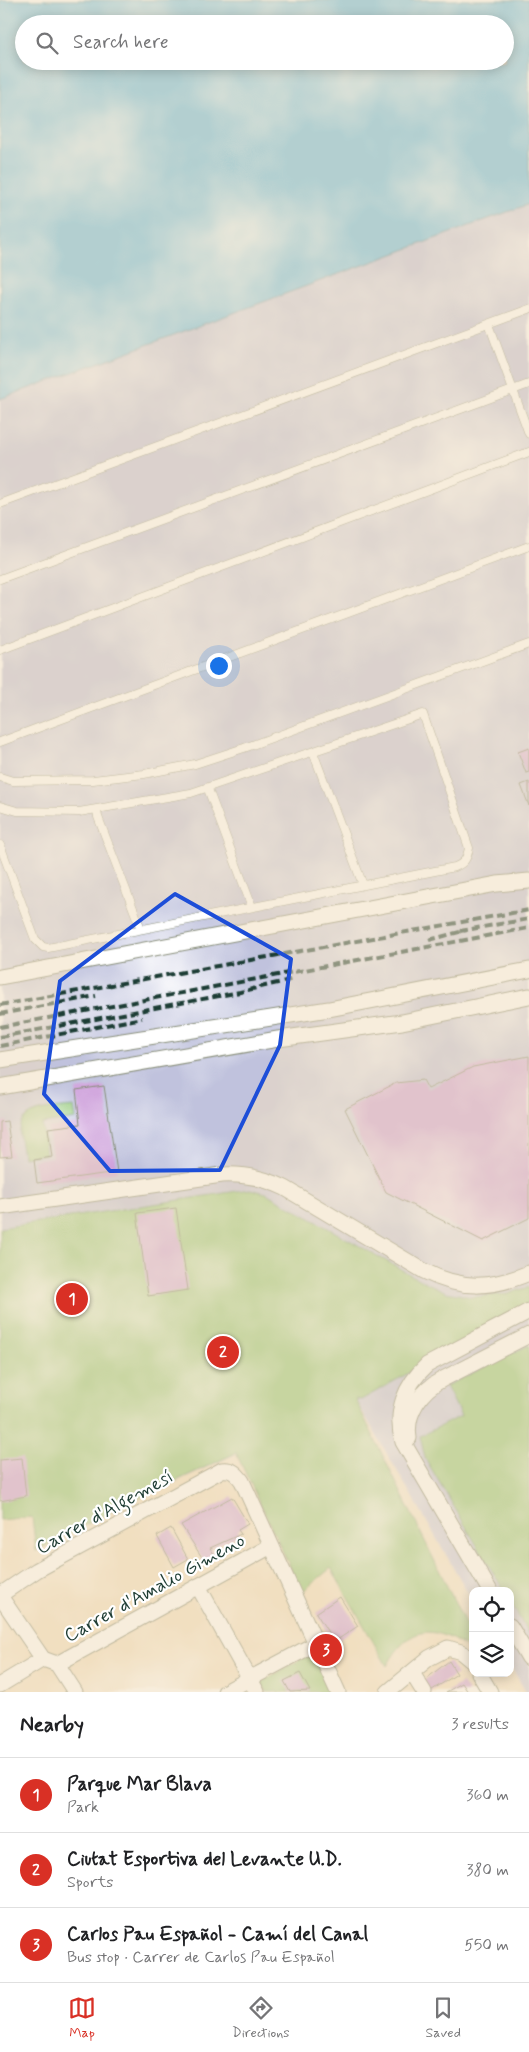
<!DOCTYPE html>
<meta charset="utf-8">
<style>
:root{--surface:#fff;--page:#f6f6f6;--text:#202124;--muted:#757577;--line:#e0e0e0;--accent:#d93025}
body{margin:0;font-family:Mynerve,sans-serif;background:var(--page);color:var(--text)}
.controls{position:absolute;right:15px;bottom:15px;display:grid;overflow:hidden;border-radius:10px;box-shadow:0 2px 12px #0003}
.controls button{width:45px;height:45px;display:grid;place-items:center;padding:0;border:0;border-bottom:1px solid var(--line);background:var(--surface);color:var(--text);font:25px sans-serif}
.you{position:absolute;left:218px;top:665px;width:18px;height:18px;margin:-12px;border:4px solid #fff;border-radius:50%;background:#1a73e8;box-shadow:0 0 0 8px #1a73e833}
.badge{display:grid;place-items:center;width:32px;height:32px;border-radius:50%;background:var(--accent);color:#fff;font-size:16px;font-weight:700}
.pin{position:absolute;translate:-50% -50%;border:2px solid #fff;box-shadow:0 1px 5px #0006}
.list{margin:0;padding:0;list-style:none}
h2{display:flex;justify-content:space-between;align-items:center;height:65px;margin:0;padding:0 20px;font-size:21px}
h2 small{font-size:16px;font-weight:400;color:var(--muted)}
.list li{display:grid;grid-template-columns:32px 1fr auto;gap:15px;align-items:center;box-sizing:border-box;height:75px;padding:0 20px;border-top:1px solid var(--line)}
.list b{display:block;font-size:19px;white-space:nowrap}
.list p{margin:0;font-size:16px;white-space:nowrap;color:var(--muted)}
.list em{font-size:16px;font-style:normal;color:var(--muted)}
.icon{flex:none;width:28px;height:28px;fill:none;stroke:currentColor;stroke-width:2;stroke-linecap:round;stroke-linejoin:round}
.map{position:relative;flex:none;width:529px;height:1692px;overflow:hidden}
.search{position:absolute;background:var(--surface);box-shadow:0 2px 12px #0003;left:15px;right:15px;top:15px;height:55px;display:flex;align-items:center;gap:12px;box-sizing:border-box;padding:0 18px;border-radius:28px;color:var(--muted);font-size:19px}
.sheet{height:290px;background:var(--surface)}
nav{display:flex;justify-content:space-around;align-items:center;box-sizing:border-box;height:70px;border-top:1px solid var(--line);background:var(--surface);font-size:14px;color:var(--muted)}
nav a{display:grid;justify-items:center;gap:2px}
nav .on{color:var(--accent)}
.map>svg:first-child{display:block}
.industrial{fill:#c0c2dd}
.green{fill:#95c97a;stroke:#5a8357}
.water{fill:#68bde5;stroke:#447d8c;fill-rule:evenodd}
.building{fill:#cfa2dc}
.lines{fill:none;stroke-linecap:round;stroke-linejoin:round}
.lane-casing{stroke:#888e7a;stroke-width:9}
.street-casing{stroke:#888e7a;stroke-width:17}
.lane{stroke:#fff;stroke-width:8}
.street{stroke:#fff;stroke-width:15}
.rail{stroke:#1f3d34;stroke-width:4;stroke-dasharray:8 4;stroke-linecap:butt}
.marked{fill:none;stroke:#1d4ed8;stroke-width:4;stroke-linejoin:round}
.labels{text-anchor:middle;stroke-width:4.5;stroke-linejoin:round;paint-order:stroke}
.street-label{font-size:19px;fill:#1f3d34;stroke:#fff}
</style>
<div class="map">
<svg width="529" height="1692" viewBox="0 0 529 1692">
<rect width="100%" height="100%" fill="#fff"/>
<filter id="ink" filterUnits="userSpaceOnUse"><feTurbulence type="fractalNoise" baseFrequency=".02" numOctaves="2"/><feDisplacementMap in="SourceGraphic" scale="10" xChannelSelector="R" yChannelSelector="G"/><feConvolveMatrix kernelMatrix="1 2 1 2 8 2 1 2 1" color-interpolation-filters="sRGB"/></filter>
<filter id="wash" filterUnits="userSpaceOnUse"><feTurbulence type="fractalNoise" baseFrequency=".0096" numOctaves="4" result="noise"/><feDisplacementMap in="SourceGraphic" scale="20" xChannelSelector="R" yChannelSelector="G"/><feGaussianBlur stdDeviation="1.12" result="paint"/><feColorMatrix in="noise" values="0 0 0 0 0 0 0 0 0 0 0 0 0 0 0 0 0 1.4 0 .05"/><feComposite in="paint" operator="in"/></filter>
<g filter="url(#wash)">
<rect width="100%" height="100%" fill="#f1dfc0"/>
<path class="industrial" d="M529,204V1692H526L510,1665V1591H473V1601L355,1399L165,1487L0,1233V399Z"/>
<path class="green" d="M74,1107L76,1119L42,1124L46,1154L23,1157C22,1148 19,1138 20,1130C22,1107 58,1109 74,1107Z
M250,1189L266,1193L411,1275L446,1292L472,1297L507,1294L529,1287V1305L361,1400L355,1399L473,1639V1652C435,1625 411,1622 387,1666L331,1568L302,1592L236,1453L118,1508L36,1551L32,1517L0,1520V1228Z
M529,1345V1634L510,1602V1591H504L425,1458L420,1436L461,1416L446,1386Z
M312,1653L330,1692H267L261,1682Z"/>
<path class="water" d="M0,0H529V204L0,399ZM24,24H505V61H24Z"/>
<g id="blocks">
<path class="building" d="M529,748V772L526,773L518,752Z
M529,782V806L521,785Z
M529,1056V1218L483,1241L386,1192L345,1109L396,1083L423,1080L428,1089L473,1067Z
M104,1086L117,1172L37,1183L34,1160L52,1157L48,1128L80,1124L76,1090Z
M7,1121L12,1156L0,1157V1122Z
M176,1208L188,1290L148,1296L137,1213Z
M22,1458L26,1496L0,1501V1460Z
M232,1497L248,1524L238,1530L241,1534L210,1548L216,1557L205,1562L181,1525Z
M171,1528L188,1559L174,1567L157,1536Z
M340,1597L358,1626L334,1642L316,1613Z
M449,1661L457,1674L429,1692L422,1682Z
M300,1673L310,1691L290,1692L284,1681Z
M462,1683L468,1692H446Z"/>
</g>
</g>
<g filter="url(#ink)">
<use href="#blocks" fill-opacity="0" stroke="#888e7a" stroke-width="1"/>
<g class="lines">
<defs>
<path id="lane" d="M489,324L529,434
M0,504L529,309
M0,579L529,384
M0,650L529,452
M0,742L529,546
M313,752L363,885
M0,777L13,781L93,780L144,774L195,764L244,748L529,644
M208,789L252,907
M0,806L17,811L79,812L191,793L423,714L469,848C467,858 465,863 455,867L48,948L43,947L35,939L0,845
M97,810L98,817L141,929"/>
<path id="street" d="M0,977L497,884L529,881
M0,1060L329,1009L529,970
M0,1087L278,1039L402,1022L529,996
M0,1207L222,1175C245,1174 265,1178 285,1188L424,1271C461,1290 491,1289 529,1273
M409,1438C405,1413 421,1390 443,1379L529,1335
M198,1586L257,1692
M490,1591L403,1442C394,1412 405,1385 427,1365L529,1311
M0,1595L37,1570L222,1470C232,1469 236,1473 242,1481L338,1692
M0,1596L43,1659L57,1664L75,1692
M510,1626L529,1658
M57,1664L271,1546
M412,1673L424,1692
M479,1673L490,1692
M0,1685L43,1659
M225,1692L315,1644
M388,1692L429,1658L448,1648L461,1652L473,1662"/>
</defs>
<use href="#lane" class="lane-casing"/>
<use href="#street" class="street-casing"/>
<use href="#lane" class="lane"/>
<use href="#street" class="street"/>
<path class="rail" d="M460,931L529,919
M429,940L467,930
M0,1005L529,910
M0,1014L96,996
M0,1027L529,928
M0,1037L240,992L294,979
M0,1046L142,1018"/>
</g>
</g>
<path d="M0 0H529V1692H0ZM175,894L291,959L280,1045L220,1170L110,1171L44,1094L60,981Z" fill="#f1dfc0" fill-opacity=".55" fill-rule="evenodd"/>
<path class="marked" d="M175,894L291,959L280,1045L220,1170L110,1171L44,1094L60,981Z"/>
<g class="labels">
<g class="street-label">
<text transform="translate(104 1511) rotate(-29)" y="7">Carrer d'Algemesí</text>
<text transform="translate(154 1587) rotate(-29)" y="7">Carrer d'Amalio Gimeno</text>
</g>
</g>
</svg>
<div class="controls">
<button><svg class="icon" aria-label="locate" viewBox="0 0 24 24"><circle cx="12" cy="12" r="6"/><path d="M12 2v4M12 18v4M2 12h4M18 12h4"/></svg></button>
<button><svg class="icon" aria-label="layers" viewBox="0 0 24 24"><path d="M12 4l9 5-9 5-9-5zM3 14l9 5 9-5"/></svg></button>
</div>
<div class="you"></div>
<div class="pin badge" style="left:72px;top:1299px">1</div>
<div class="pin badge" style="left:223px;top:1352px">2</div>
<div class="pin badge" style="left:326px;top:1650px">3</div>
<div class="search"><svg class="icon" aria-label="search" viewBox="0 0 24 24"><circle cx="10" cy="10" r="6"/><path d="M15 15l6 6"/></svg>Search here</div>
</div>
<section class="sheet">
<h2>Nearby<small>3 results</small></h2>
<ul class="list">
<li><span class="badge">1</span><div><b>Parque Mar Blava</b><p>Park</p></div><em>360 m</em></li>
<li><span class="badge">2</span><div><b>Ciutat Esportiva del Levante U.D.</b><p>Sports</p></div><em>380 m</em></li>
<li><span class="badge">3</span><div><b>Carlos Pau Español - Camí del Canal</b><p>Bus stop · Carrer de Carlos Pau Español</p></div><em>550 m</em></li>
</ul>
</section>
<nav>
<a class="on"><svg class="icon" aria-label="map" viewBox="0 0 24 24"><path d="M3 6l6-2 6 2 6-2v14l-6 2-6-2-6 2zM9 4v14M15 6v14"/></svg>Map</a>
<a><svg class="icon" aria-label="directions" viewBox="0 0 24 24"><path d="M12 3l9 9-9 9-9-9zM9 14v-3h6M13 9l2 2-2 2"/></svg>Directions</a>
<a><svg class="icon" aria-label="saved" viewBox="0 0 24 24"><path d="M7 4h10v16l-5-4-5 4z"/></svg>Saved</a>
</nav>
